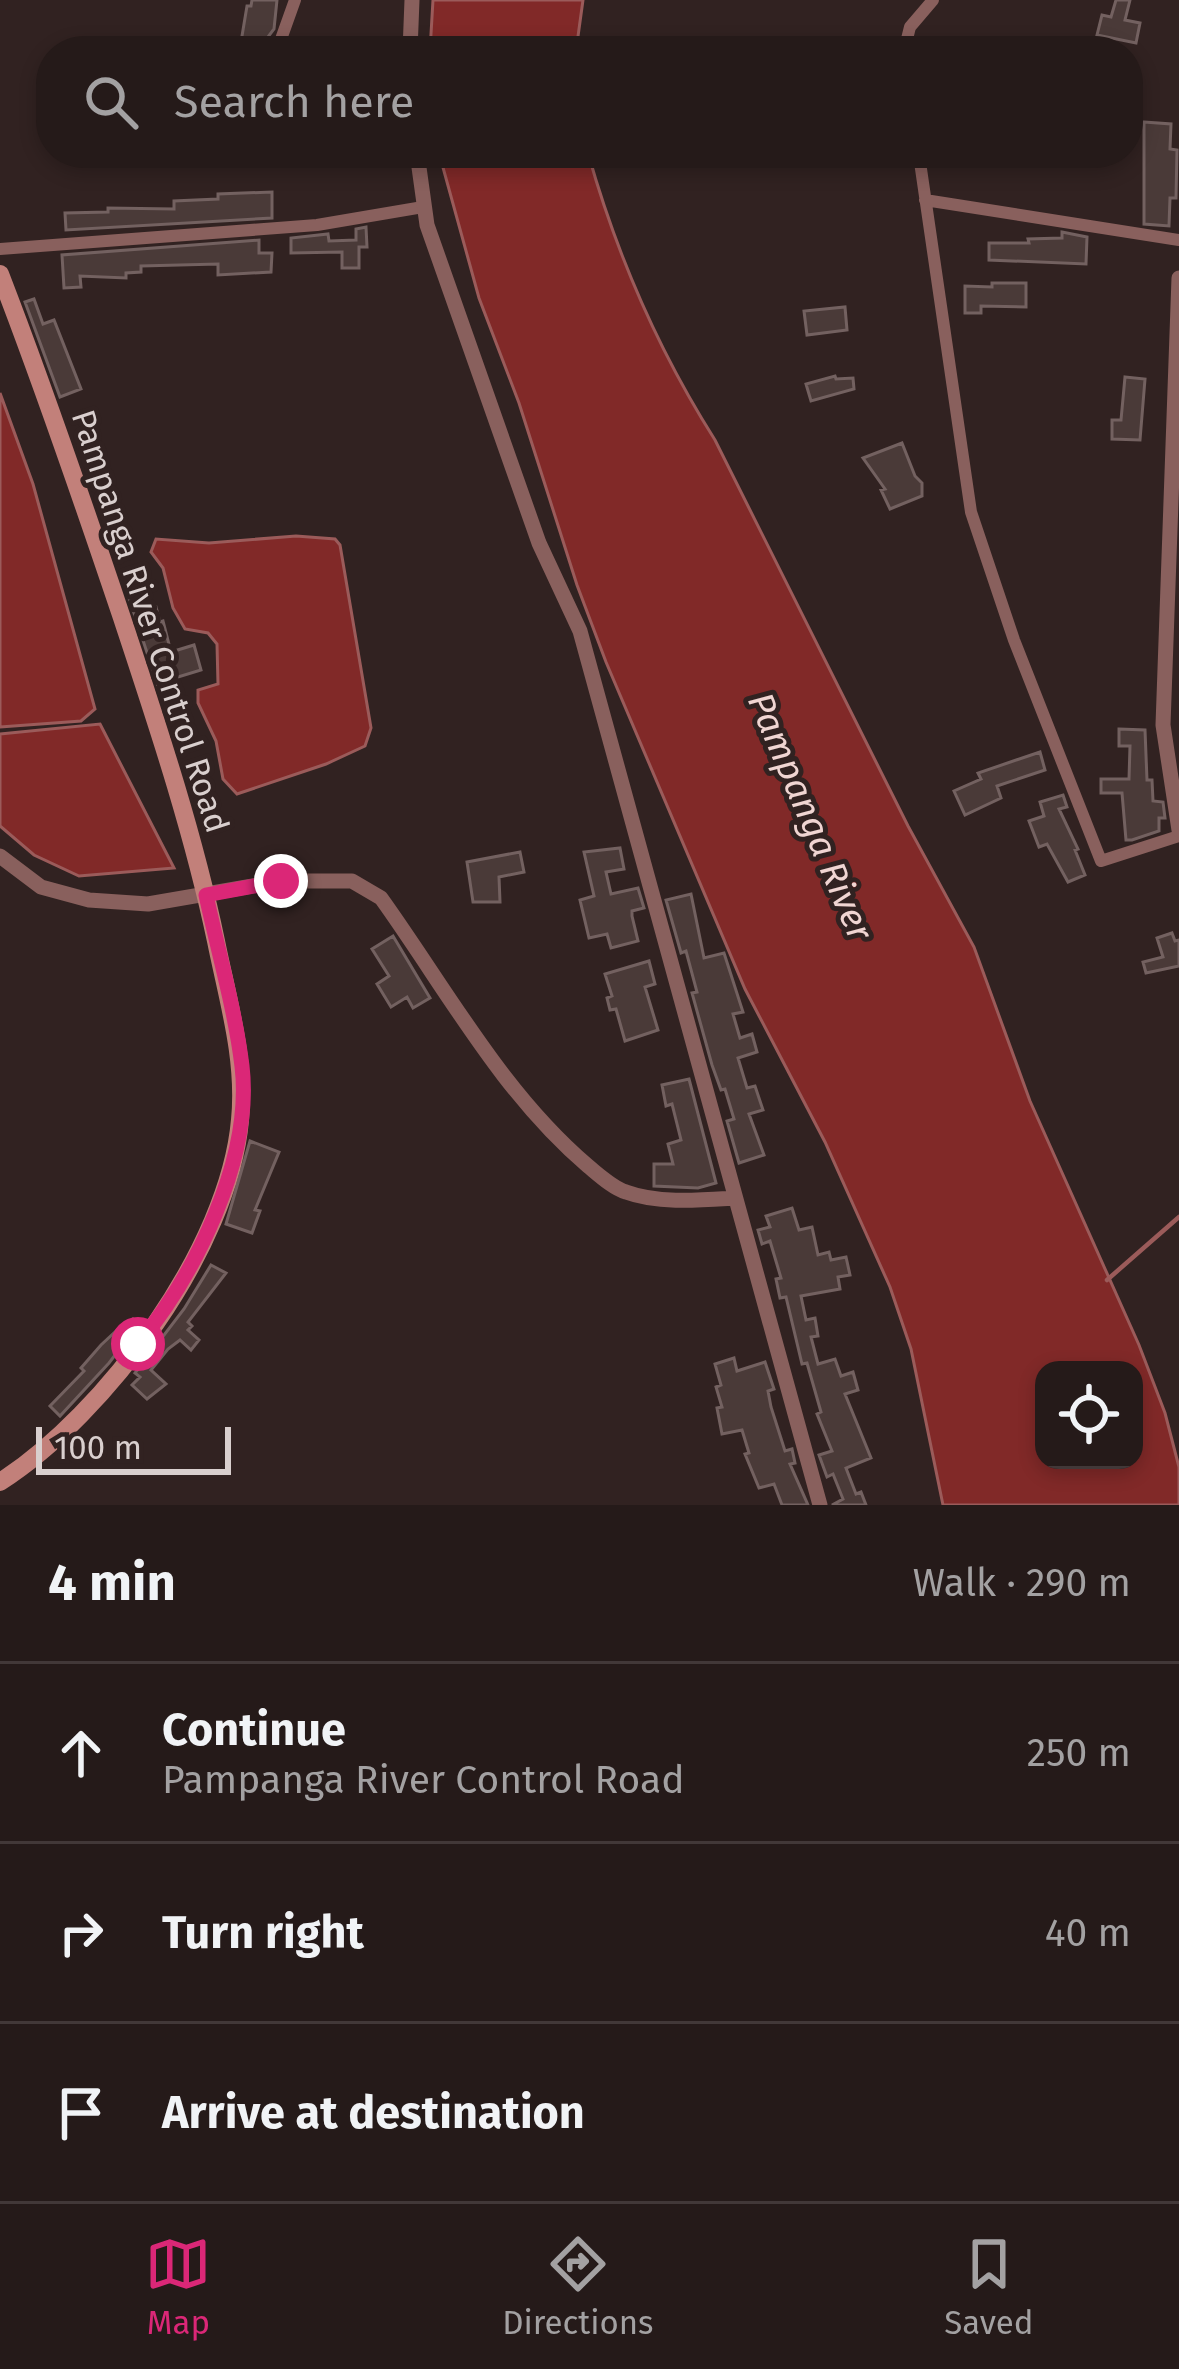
<!DOCTYPE html>
<meta charset="utf-8">
<style>
:root{--surface:#251a19;--page:#312726;--text:#f1f3f6;--muted:#a3a1a2;--line:#423838;--accent:#db2777}
body{margin:0;font-family:"Fira Sans",sans-serif;background:var(--page);color:var(--text)}
.controls{position:absolute;right:36px;bottom:36px;display:grid;overflow:hidden;border-radius:24px;box-shadow:0 6px 18px #0003}
.controls button{width:108px;height:108px;display:grid;place-items:center;padding:0;border:0;border-bottom:3px solid var(--line);background:var(--surface);color:var(--text);font:60px sans-serif}
.scale{position:absolute;left:36px;bottom:30px;width:195px;box-sizing:border-box;padding-left:12px;border:6px solid #d9cfce;border-top:0;font-size:33px;line-height:42px;white-space:nowrap;color:#d9cfce;-webkit-text-stroke:9px #312221;paint-order:stroke}
.stop{position:absolute;width:36px;height:36px;margin:-27px;border:9px solid #db2777;border-radius:50%;background:#fff}
.stop.end{background:#db2777;border-color:#fff;box-shadow:0 3px 12px #0008}
.list{margin:0;padding:0;list-style:none}
h2{display:flex;justify-content:space-between;align-items:center;height:156px;margin:0;padding:0 48px;font-size:51px}
h2 small{font-size:39px;font-weight:400;color:var(--muted)}
.list li{display:grid;grid-template-columns:78px 1fr auto;gap:36px;align-items:center;box-sizing:border-box;height:180px;padding:0 48px;border-top:3px solid var(--line)}
.list b{display:block;font-size:45px;white-space:nowrap}
.list p{margin:0;font-size:39px;white-space:nowrap;color:var(--muted)}
.list em{font-size:39px;font-style:normal;color:var(--muted)}
.icon{flex:none;width:66px;height:66px;fill:none;stroke:currentColor;stroke-width:2;stroke-linecap:round;stroke-linejoin:round}
.map{position:relative;flex:none;width:1179px;height:1505px;overflow:hidden}
.search{position:absolute;background:var(--surface);box-shadow:0 6px 18px #0003;left:36px;right:36px;top:36px;height:132px;display:flex;align-items:center;gap:30px;box-sizing:border-box;padding:0 42px;border-radius:48px;color:var(--muted);font-size:45px}
.sheet{height:696px;background:var(--surface)}
nav{display:flex;justify-content:space-around;align-items:center;box-sizing:border-box;height:168px;border-top:3px solid var(--line);background:var(--surface);font-size:33px;color:var(--muted)}
nav a{display:grid;justify-items:center;gap:6px}
nav .on{color:var(--accent)}
.map>svg:first-child{display:block}
.water{fill:#812928;stroke:#9b5b5a;stroke-width:3;fill-rule:evenodd}
.lines{fill:none;stroke-linecap:round;stroke-linejoin:round}
.stream{stroke:#9b5b5a;stroke-width:4.5}
.building{fill:#4a3a38;stroke:#736160;stroke-width:3}
.minor{stroke:#89605d;stroke-width:12}
.tertiary{stroke:#89605d;stroke-width:15}
.secondary{stroke:#c2807a;stroke-width:18}
.route{stroke:#db2777;stroke-width:15}
.labels{text-anchor:middle;stroke-width:10;stroke-linejoin:round;paint-order:stroke}
.street-label{font-size:33px;fill:#d9cfce;stroke:#312221}
.water-label{font-size:36px;font-style:italic;fill:#f0d5d2;stroke:#312221}
</style>
<div class="map">
<svg width="1179" height="1505" viewBox="0 0 1179 1505">
<rect width="100%" height="100%" fill="#312221"/>
<path class="water" d="M433,0H583L576,51H430Z
M439,153H588C617,256 658,350 715,440L908,826L974,947L1030,1101L1139,1345L1165,1413L1179,1467V1505H943L911,1349L890,1287L825,1142L745,989L606,662L577,585L519,403L479,298ZM1044,1370H1134V1460H1044Z
M0,393L33,484L95,709L81,721L0,727Z
M296,536L335,539L340,545L371,728L365,746L326,764L237,794L223,779L216,741L198,703V690L218,684L217,644L208,633L185,629L173,608L163,568L151,552L156,539L209,543Z
M100,724L174,868L79,876L34,855L0,826V734Z"/>
<g class="lines">
<path class="stream" d="M1107,1280L1179,1217"/>
</g>
<path class="building" d="M252,0H277L274,29L262,45L241,42L247,6H251Z
M1116,0H1130L1125,20L1140,23L1136,43L1097,35L1102,15L1111,17Z
M1144,122L1171,124L1170,149L1177,150L1176,198H1170L1169,226L1144,224Z
M272,192V218L66,230L65,213L108,212V208L174,209V201L218,199V194Z
M366,227L367,247H359V268H342V252L291,253V238L328,234L329,241L356,240V229Z
M1062,232L1087,237L1086,264L989,260V243H1029L1028,239L1062,238Z
M259,240V253H272L271,272L218,275V264L141,266V272L126,273V278L80,276L81,287L64,288L62,255Z
M992,283H1026V307L981,306V313H965V286L992,287Z
M34,299L43,324L54,320L81,389L60,397L25,302Z
M845,307L847,330L807,335L804,311Z
M835,376L836,379L853,378L854,389L811,401L806,384Z
M1125,377L1145,379L1140,440L1112,439V420H1121Z
M902,443L915,476L922,483V496L890,509L881,490L885,489L863,458Z
M146,589L152,608L156,607L160,622L163,621L171,652L194,645L201,670L168,680L171,692L161,695L128,595Z
M1119,729L1145,730L1147,780H1152L1153,801L1163,802L1165,818H1159V831L1132,840H1126L1122,793H1101V779H1129L1130,746H1119Z
M1040,752L1045,770L997,786L1001,798L965,815L954,791L981,779L978,773Z
M1063,795L1067,807L1059,809L1078,849L1075,850L1085,875L1068,882L1047,844L1039,847L1029,821L1044,816L1040,802Z
M620,848L624,869L606,872L611,894L638,888L644,908L632,911V916L638,941L611,948L607,934L589,938L580,900L594,896L584,852Z
M520,852L524,872L499,877L500,902H473L467,862Z
M691,894L704,958L724,953L743,1012L733,1014L740,1038L752,1034L757,1052L738,1058L747,1088L755,1086L763,1110L749,1114L764,1155L739,1163L727,1121L734,1119L725,1089L721,1090L712,1065L692,993L697,992L686,951L681,953L666,900Z
M1172,933L1175,941L1179,940V966L1146,973L1143,962L1163,957L1157,938Z
M393,936L430,998L413,1008L407,997L391,1007L377,984L389,976L372,949Z
M649,961L655,984L645,987L658,1030L625,1041L616,1009L610,1010L607,998L612,996L605,974Z
M689,1079L716,1183L698,1188L654,1186V1164H673L668,1144L681,1140L672,1104L666,1106L662,1085Z
M250,1141L279,1152L255,1210L260,1211L252,1233L226,1224Z
M792,1208L799,1230L812,1227L818,1255L829,1252L831,1260L846,1257L850,1275L838,1277L840,1289L801,1296L806,1320L815,1318L818,1336L811,1337L818,1364L835,1359L841,1376L853,1372L858,1390L845,1394L871,1458L846,1468L856,1494L861,1492L866,1505H832L843,1499L833,1474L827,1477L819,1455L832,1451L817,1414L821,1412L807,1363L802,1364L786,1297L780,1298L776,1279L781,1278L770,1241L762,1244L758,1230L770,1227L766,1216Z
M211,1265L226,1273L188,1322L192,1326L188,1330L199,1340L191,1350L180,1340L168,1349L151,1370L166,1384L147,1399L132,1385L140,1377L135,1373L184,1309Z
M133,1319L139,1324L109,1363L60,1416L50,1406L84,1371L81,1368L101,1345L116,1331L120,1335Z
M734,1358L737,1371L765,1362L774,1389L768,1391L771,1407L785,1451L792,1449L795,1463L790,1464L808,1505H782L774,1484L759,1488L745,1454L749,1453L742,1430L722,1434L717,1408L722,1407L716,1387L721,1385L715,1364Z"/>
<g class="lines">
<path class="minor" d="M120,45L171,51
M270,51L280,42L295,0
M904,51L910,27L933,0
M916,153L920,162L971,512L1014,640L1101,861L1179,836
M925,200L1179,240
M0,249L317,225L423,207"/>
<path class="tertiary" d="M410,51L412,0
M417,153L427,225L539,543L580,631L820,1505
M1179,278L1163,725L1179,830
M0,856L41,887L89,900L148,904L281,881H352L381,898C447,990 502,1093 588,1166C599,1175 613,1188 626,1192C658,1204 702,1200 735,1198"/>
<path class="secondary" d="M0,274C44,388 83,502 122,618C157,724 193,831 216,941C228,1001 246,1059 240,1120C229,1248 106,1414 0,1482"/>
</g>
<g class="lines">
<path class="route" d="M138,1344C195,1275 253,1158 242,1066C235,1009 218,951 206,895L281,881"/>
</g>
<g class="labels">
<g class="street-label">
<text transform="translate(151 621) rotate(72)" y="12">Pampanga River Control Road</text>
</g>
<g class="water-label">
<text transform="translate(811 816) rotate(67)" y="13">Pampanga River</text>
</g>
</g>
</svg>
<div class="controls">
<button><svg class="icon" aria-label="locate" viewBox="0 0 24 24"><circle cx="12" cy="12" r="6"/><path d="M12 2v4M12 18v4M2 12h4M18 12h4"/></svg></button>
</div>
<div class="scale">100 m</div>
<div class="stop" style="left:138px;top:1344px"></div>
<div class="stop end" style="left:281px;top:881px"></div>
<div class="search"><svg class="icon" aria-label="search" viewBox="0 0 24 24"><circle cx="10" cy="10" r="6"/><path d="M15 15l6 6"/></svg>Search here</div>
</div>
<section class="sheet">
<h2>4 min<small>Walk · 290 m</small></h2>
<ul class="list">
<li><svg class="icon" aria-label="ahead" viewBox="0 0 24 24"><path d="M12 20V5M6 11l6-6 6 6"/></svg><div><b>Continue</b><p>Pampanga River Control Road</p></div><em>250 m</em></li>
<li><svg class="icon" aria-label="right" viewBox="0 0 24 24"><path d="M7 20v-9h11M14 6l5 5-5 5"/></svg><div><b>Turn right</b></div><em>40 m</em></li>
<li><svg class="icon" aria-label="arrive" viewBox="0 0 24 24"><path d="M6 21V4h12l-3 4 3 4H6"/></svg><div><b>Arrive at destination</b></div></li>
</ul>
</section>
<nav>
<a class="on"><svg class="icon" aria-label="map" viewBox="0 0 24 24"><path d="M3 6l6-2 6 2 6-2v14l-6 2-6-2-6 2zM9 4v14M15 6v14"/></svg>Map</a>
<a><svg class="icon" aria-label="directions" viewBox="0 0 24 24"><path d="M12 3l9 9-9 9-9-9zM9 14v-3h6M13 9l2 2-2 2"/></svg>Directions</a>
<a><svg class="icon" aria-label="saved" viewBox="0 0 24 24"><path d="M7 4h10v16l-5-4-5 4z"/></svg>Saved</a>
</nav>
